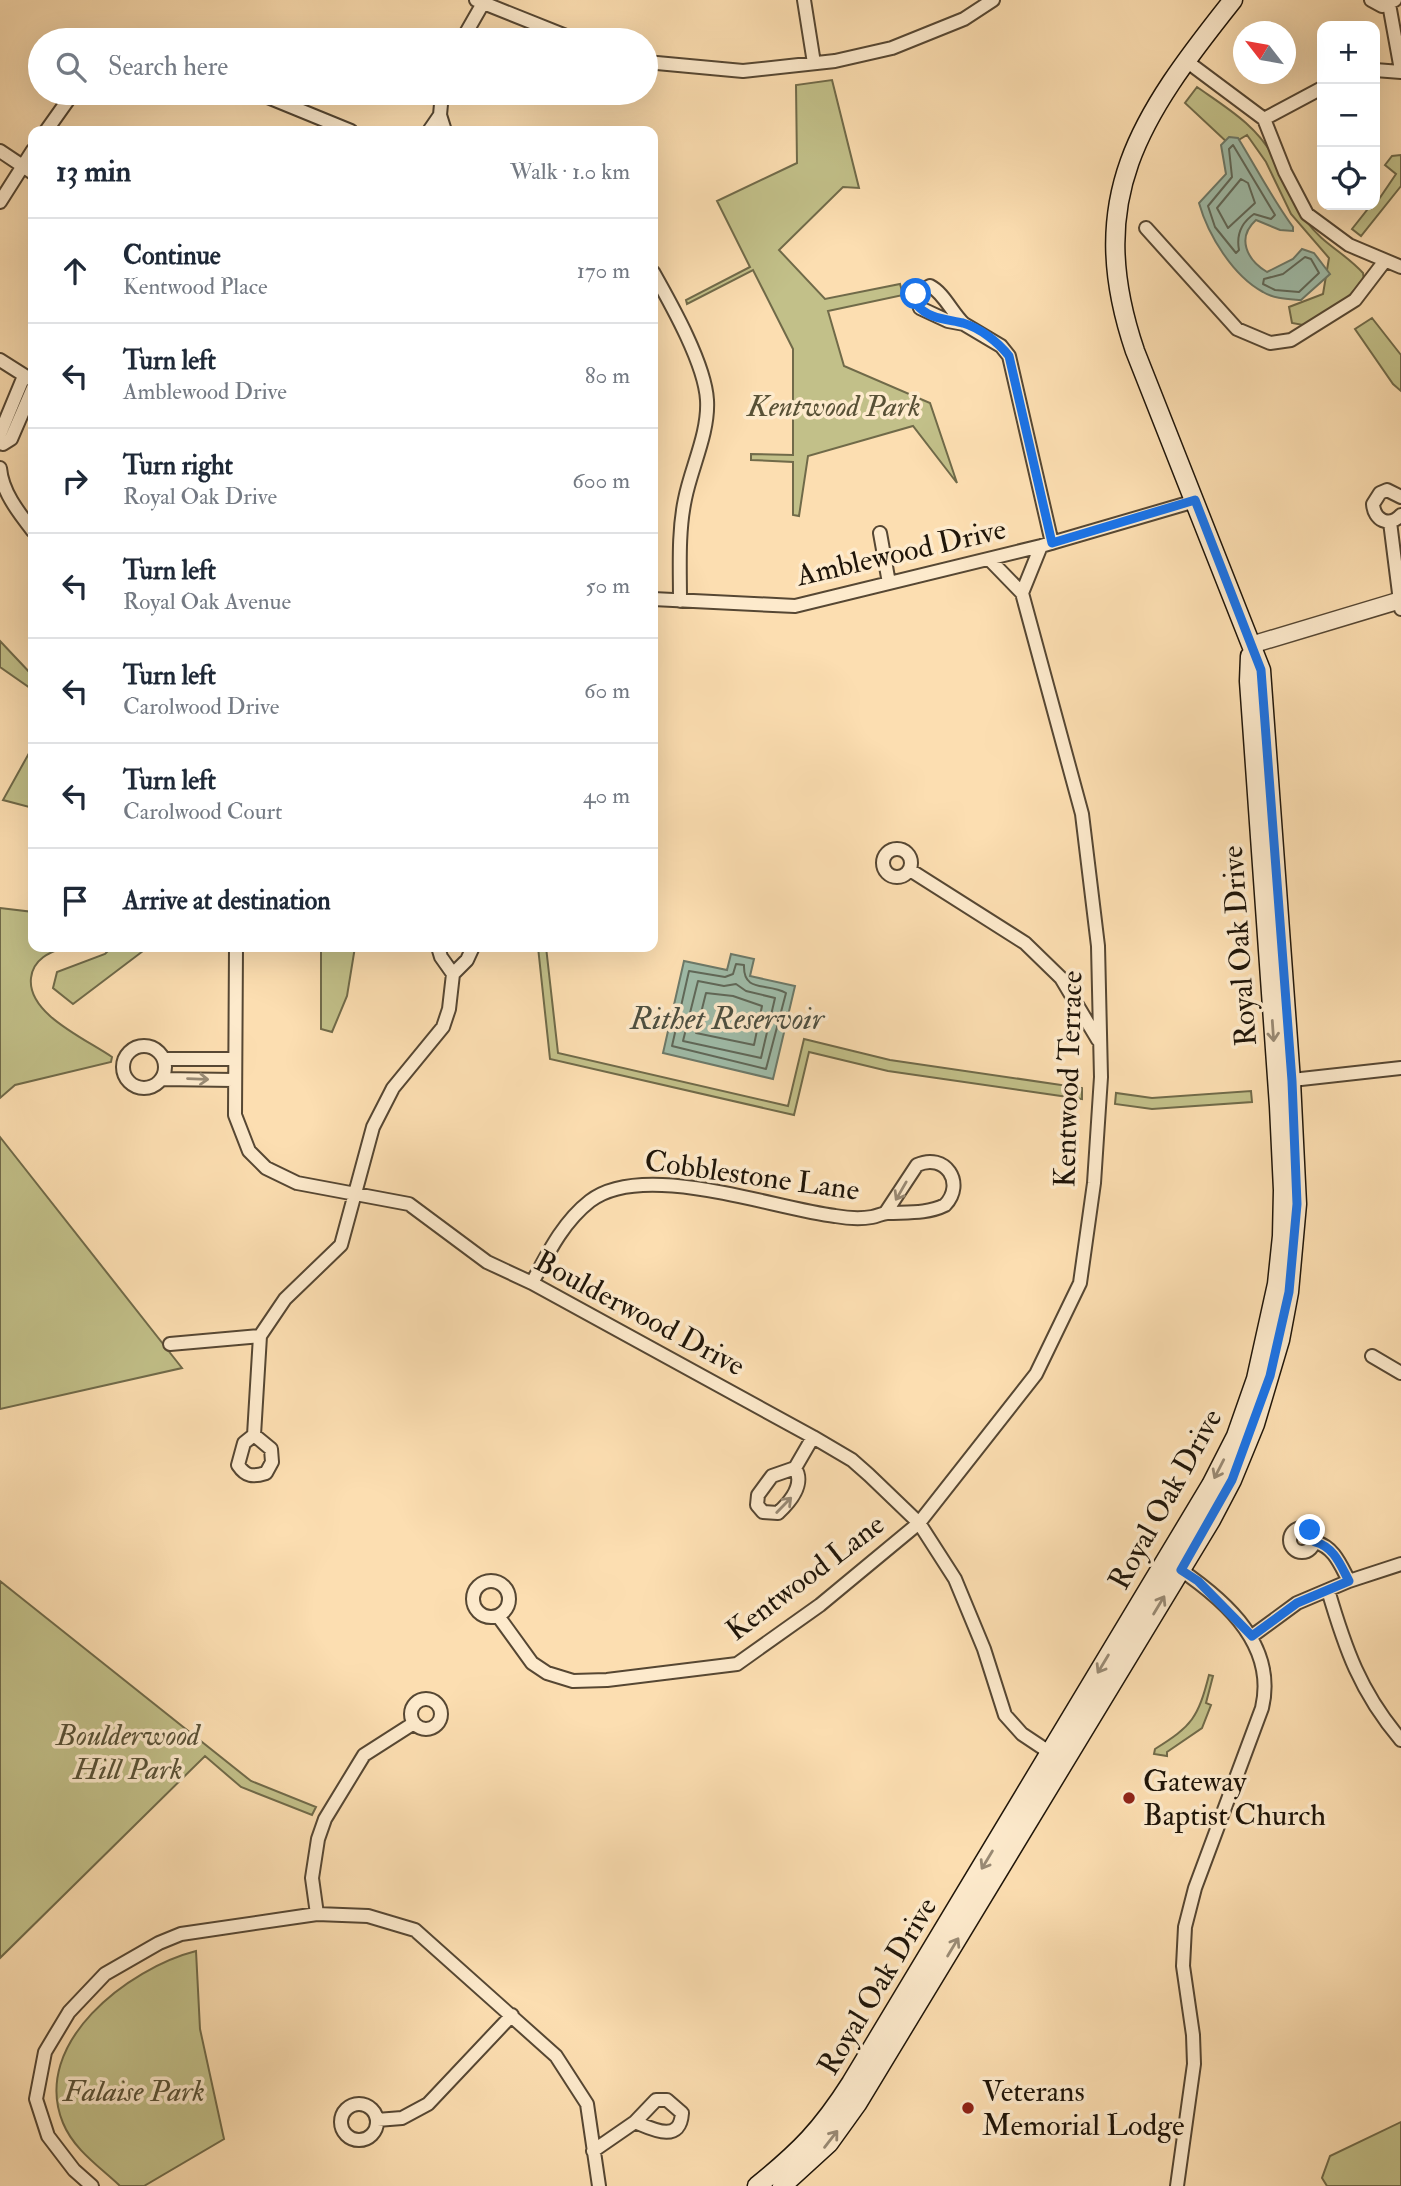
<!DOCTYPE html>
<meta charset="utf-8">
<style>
:root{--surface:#fff;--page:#f6f6f7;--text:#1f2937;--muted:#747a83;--line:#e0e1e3}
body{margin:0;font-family:"IM FELL Double Pica",serif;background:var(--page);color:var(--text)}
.controls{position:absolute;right:21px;top:21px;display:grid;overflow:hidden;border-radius:14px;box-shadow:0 7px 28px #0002}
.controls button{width:63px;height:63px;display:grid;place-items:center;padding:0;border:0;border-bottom:2px solid var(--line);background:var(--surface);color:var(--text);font:35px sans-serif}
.compass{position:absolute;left:1233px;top:21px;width:63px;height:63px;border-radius:50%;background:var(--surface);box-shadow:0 7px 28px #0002;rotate:301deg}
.stop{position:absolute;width:21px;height:21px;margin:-16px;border:5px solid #1a73e8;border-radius:50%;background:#fff}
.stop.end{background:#1a73e8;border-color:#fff;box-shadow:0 2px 7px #0008}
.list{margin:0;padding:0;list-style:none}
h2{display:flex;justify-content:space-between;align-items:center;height:91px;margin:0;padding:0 28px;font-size:30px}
h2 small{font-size:23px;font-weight:400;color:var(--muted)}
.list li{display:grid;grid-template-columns:46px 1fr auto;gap:21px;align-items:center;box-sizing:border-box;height:105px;padding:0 28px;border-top:2px solid var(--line)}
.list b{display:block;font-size:26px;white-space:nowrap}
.list p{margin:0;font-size:23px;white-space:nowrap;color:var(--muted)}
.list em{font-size:23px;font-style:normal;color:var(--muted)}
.icon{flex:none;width:38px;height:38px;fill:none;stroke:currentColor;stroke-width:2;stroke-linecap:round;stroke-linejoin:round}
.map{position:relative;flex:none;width:1401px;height:2186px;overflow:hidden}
.search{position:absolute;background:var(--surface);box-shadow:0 7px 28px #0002;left:28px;top:28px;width:630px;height:77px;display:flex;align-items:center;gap:18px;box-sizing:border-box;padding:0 24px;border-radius:38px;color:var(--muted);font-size:26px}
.panel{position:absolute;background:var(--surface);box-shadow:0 7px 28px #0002;left:28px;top:126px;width:630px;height:826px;border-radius:14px}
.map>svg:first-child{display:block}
.green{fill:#c2c089;stroke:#706a49;stroke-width:2}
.water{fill:#9fbca9;stroke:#6c7969;stroke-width:2}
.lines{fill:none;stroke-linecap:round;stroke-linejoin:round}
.shore{stroke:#5f6859;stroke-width:2}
.minor-casing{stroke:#564733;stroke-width:16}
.tertiary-casing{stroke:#564733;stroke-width:19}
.secondary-casing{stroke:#1f1509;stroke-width:21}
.minor{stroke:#fdeacc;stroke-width:12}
.tertiary{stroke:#fdeacc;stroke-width:16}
.secondary{stroke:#fdeacc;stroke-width:18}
.oneway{stroke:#998a74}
.route{stroke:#1a73e8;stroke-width:9}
.poi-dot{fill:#8f2418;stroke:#fdeacc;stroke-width:2.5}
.labels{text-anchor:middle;stroke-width:7;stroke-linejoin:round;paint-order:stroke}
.park-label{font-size:30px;font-style:italic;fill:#585136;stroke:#fdeacc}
.street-label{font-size:30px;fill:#1f1509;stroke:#fdeacc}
.poi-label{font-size:30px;fill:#1f1509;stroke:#fdeacc;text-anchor:start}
.water-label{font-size:32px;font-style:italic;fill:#4c4f41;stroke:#fdeacc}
</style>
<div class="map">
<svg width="1401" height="2186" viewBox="0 0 1401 2186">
<rect width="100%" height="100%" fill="#fcdeb1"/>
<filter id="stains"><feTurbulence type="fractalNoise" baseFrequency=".00286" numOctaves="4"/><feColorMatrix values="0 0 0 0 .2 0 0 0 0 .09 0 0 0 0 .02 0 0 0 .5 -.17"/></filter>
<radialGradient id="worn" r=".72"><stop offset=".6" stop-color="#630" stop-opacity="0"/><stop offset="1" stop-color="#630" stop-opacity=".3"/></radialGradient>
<path class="green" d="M832,80L859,188L843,187L779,250L825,299L900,284L903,295L828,311L844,366L930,403L957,483L913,426L808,456L799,516L793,515V462L751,460V454L793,455V349L753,270L687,304L686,300L750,267L717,201L797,163L796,85Z
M1197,87C1227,108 1258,126 1275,160C1285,181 1292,203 1307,222C1322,243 1346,254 1363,273L1364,280L1348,297L1303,325L1292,323L1289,307L1323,294L1329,258L1291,214L1266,162L1247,135L1230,145L1185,103Z
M1401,155V186L1361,236L1352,229L1371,205H1375L1396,174L1385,165L1392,156Z
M1372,318L1401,355V391L1393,384L1355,329Z
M0,641L33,676V690L0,667Z
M33,746V808L3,800Z
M0,908L33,912V947H65C50,952 33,959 31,978C27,1014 86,1039 112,1057L111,1062L15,1085L0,1098Z
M112,947L147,948L73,1004L53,988L57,972L105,954Z
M321,947H355L347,996L332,1032L321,1029Z
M538,947H546L558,1053L788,1106L804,1039L890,1060L1082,1088V1099L888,1071L809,1052L794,1115L550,1059Z
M1251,1091L1252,1102L1152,1109L1115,1104L1116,1093L1152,1098Z
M0,1137L182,1368L0,1409Z
M0,1581L251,1781L316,1807L312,1815L241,1787L205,1756L0,1958Z
M1209,1675L1213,1676L1206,1703L1211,1705L1202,1728L1167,1752V1756L1154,1754L1155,1749C1192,1726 1198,1718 1209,1675Z
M196,1951L200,2029L224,2139L144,2186H120C100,2167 74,2150 63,2123C30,2043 129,1968 196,1951Z
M1401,2122V2186H1327L1322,2178L1330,2156Z"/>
<path class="water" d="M1229,137L1238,138C1257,169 1272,198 1293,227V231L1280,230L1256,220C1236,238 1247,260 1267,272L1293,259L1302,249L1314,253L1330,274L1301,300C1288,299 1274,299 1263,292C1233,276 1208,235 1199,203L1226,174L1221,145Z
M731,954L754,959L750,976L795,986L773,1079L663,1053L684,961L727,970Z"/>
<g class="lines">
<path class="shore" d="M1233,145L1275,215L1271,219L1254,214C1241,223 1236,234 1239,250L1236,253L1215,227L1208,206L1232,177L1229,149Z
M1241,179L1248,183L1255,203L1228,228L1217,208Z
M1305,257L1311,259L1319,273L1299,292L1275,290L1263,284L1264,279L1283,274Z
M736,964L744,965C743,994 768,982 786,993L766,1069L672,1046L689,971L725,977L733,974Z
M698,981L724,986L736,984L746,991L775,998L761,1058L683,1041Z
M706,993L733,996L762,1006L754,1045L696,1033Z"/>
<defs>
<path id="minor" d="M476,0L576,40
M804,0L814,63
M1371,0L1382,6L1395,0
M1389,4L1401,70
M462,40L482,5
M1185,60L1264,119L1285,172L1307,214L1349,245L1401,267
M646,62L743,71L835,61L892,48L964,19L993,0
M1375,70L1401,72
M258,93L351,131
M442,93L440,115L445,131
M1264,119L1322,88
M46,131L73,93
M429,131L440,115
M0,151L33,173
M0,202L33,150
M1146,228L1237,329L1270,343L1291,340L1355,300L1384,262
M653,272C671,304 705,364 707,400C709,433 691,468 685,499C678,532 680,567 680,601
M930,286C944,293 952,313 964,324L948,321L920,308L916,294Z
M964,324L1001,346L1009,356L1052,543
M0,360L30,379
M0,434L24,376
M3,444L11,439L33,388
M0,468C2,492 19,513 33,531
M1401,497L1387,490L1380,493L1373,504C1374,520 1389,528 1401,515
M1390,522L1401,609
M880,533L889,583
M1022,593L1041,546
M653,599L795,606L1041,546L1195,501
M883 863a14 14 0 1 1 28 0a14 14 0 1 1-28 0Z
M910,870L1025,943L1061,978L1098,1040
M236,947L235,1115L249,1151L266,1168L297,1183L409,1204L487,1262L532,1283L813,1437L852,1460L869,1475L919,1523L955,1579L984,1649L1005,1715L1022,1734L1055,1756
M438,947L441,957L453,974
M123 1067a21 21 0 1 1 42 0a21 21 0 1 1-42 0Z
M164,1059H235
M162,1079L234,1080
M1283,1081L1401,1068
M532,1283C548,1253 563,1222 590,1201C643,1160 771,1208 835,1216C846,1218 861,1219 872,1217C878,1216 882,1213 888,1213C907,1212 927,1214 945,1205C966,1183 945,1152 917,1165L886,1212
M170,1344L260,1336
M1372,1356L1401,1373
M254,1435L271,1449L272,1462L266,1473C253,1477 246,1477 238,1465L244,1443L254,1435L260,1336L285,1299L341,1245L373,1127L393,1088L443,1027L449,1009L453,974L467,960L473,947
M795,1468C805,1484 790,1502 778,1513L763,1512L757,1505L758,1495L772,1476L795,1468L813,1437
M1290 1540a12 12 0 1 1 24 0a12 12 0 1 1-24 0Z
M1315,1542C1334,1547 1340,1564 1349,1581
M1166,1560C1217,1593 1278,1640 1262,1708L1195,1888L1185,1927L1183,1966L1193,2035L1194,2064L1177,2186
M473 1599a18 18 0 1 1 36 0a18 18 0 1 1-36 0Z
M1328,1590C1345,1648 1360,1692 1401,1740
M498,1616L532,1663L547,1673L573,1681L607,1680L737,1664L820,1605L919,1523L1036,1374L1080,1283L1094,1183L1101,1077L1098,946L1082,814L1022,593L989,559
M1252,1636L1297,1603L1349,1581L1401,1564
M411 1714a15 15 0 1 1 30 0a15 15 0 1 1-30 0Z
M317,1914L312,1878L318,1839L325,1819L364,1755L414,1723
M341 2122a18 18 0 1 1 36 0a18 18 0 1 1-36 0Z
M377,2120L402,2118L428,2104L512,2015
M593,2151L635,2122L656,2100H667L682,2113C680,2143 654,2130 635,2122
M92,2186L74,2170L48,2136L36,2099L45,2052L69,2012L105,1974L159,1943L181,1934L317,1914L368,1916L415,1930L556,2056L587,2104L599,2186"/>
<path id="tertiary" d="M1251,645L1401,600"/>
<path id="secondary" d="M757,2186C800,2151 821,2130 851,2083L1211,1485L1236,1436L1256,1379L1277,1284L1282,1236L1283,1190L1279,1106L1249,681L1250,656
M782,2186L829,2143L857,2104L1211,1520L1232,1480L1255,1424L1280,1340L1289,1292L1297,1204L1291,1081L1261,670L1135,351C1083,198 1140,117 1233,0"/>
</defs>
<use href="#minor" class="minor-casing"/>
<use href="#tertiary" class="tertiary-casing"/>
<use href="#secondary" class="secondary-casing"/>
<use href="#minor" class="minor"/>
<use href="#tertiary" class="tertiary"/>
<use href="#secondary" class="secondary"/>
</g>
<defs><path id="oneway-shaft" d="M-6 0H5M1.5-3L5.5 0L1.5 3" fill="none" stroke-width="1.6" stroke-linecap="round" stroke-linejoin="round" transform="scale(1.75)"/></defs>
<g class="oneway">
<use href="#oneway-shaft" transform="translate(1273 1031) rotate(86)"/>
<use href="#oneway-shaft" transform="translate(198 1079) rotate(2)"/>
<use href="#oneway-shaft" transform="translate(901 1191) rotate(120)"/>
<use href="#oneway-shaft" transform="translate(1219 1469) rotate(117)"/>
<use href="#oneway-shaft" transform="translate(784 1505) rotate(-46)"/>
<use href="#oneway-shaft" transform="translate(1159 1605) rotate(-59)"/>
<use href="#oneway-shaft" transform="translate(1103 1664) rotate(121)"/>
<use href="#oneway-shaft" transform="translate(987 1860) rotate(121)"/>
<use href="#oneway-shaft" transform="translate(953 1947) rotate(-59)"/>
<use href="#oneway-shaft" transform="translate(831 2139) rotate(-52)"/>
</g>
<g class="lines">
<path class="route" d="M916,294V304C928,319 946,319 963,323C980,328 998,342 1009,356L1052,543L1195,500L1261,670L1292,1081L1297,1204L1289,1292L1270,1376L1232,1480L1181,1570L1198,1581L1252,1636L1297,1603L1349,1581C1340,1564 1334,1547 1315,1542L1310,1530"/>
</g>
<g class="poi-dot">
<circle cx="1129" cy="1798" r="7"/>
<circle cx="968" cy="2108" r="7"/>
</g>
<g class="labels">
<g class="park-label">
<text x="834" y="416">Kentwood Park</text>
<text x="128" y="1745">Boulderwood<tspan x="128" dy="34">Hill Park</tspan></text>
<text x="134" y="2101">Falaise Park</text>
</g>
<g class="street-label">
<text transform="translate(901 552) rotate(-13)" y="10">Amblewood Drive</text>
<text transform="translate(1239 946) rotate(-94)" y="10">Royal Oak Drive</text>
<text transform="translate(1068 1079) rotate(-88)" y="10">Kentwood Terrace</text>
<text transform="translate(752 1175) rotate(8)" y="10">Cobblestone Lane</text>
<text transform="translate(640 1313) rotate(28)" y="10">Boulderwood Drive</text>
<text transform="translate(1165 1499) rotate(-61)" y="10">Royal Oak Drive</text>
<text transform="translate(805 1577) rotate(-37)" y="10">Kentwood Lane</text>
<text transform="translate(877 1986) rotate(-59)" y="10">Royal Oak Drive</text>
</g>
<g class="poi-label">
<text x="1143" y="1791">Gateway<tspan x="1143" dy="34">Baptist Church</tspan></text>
<text x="982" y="2101">Veterans<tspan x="982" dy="34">Memorial Lodge</tspan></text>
</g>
<g class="water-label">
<text x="727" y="1029">Rithet Reservoir</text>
</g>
</g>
<rect width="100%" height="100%" filter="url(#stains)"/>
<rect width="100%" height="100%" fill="url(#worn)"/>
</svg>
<div class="controls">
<button>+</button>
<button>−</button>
<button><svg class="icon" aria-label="locate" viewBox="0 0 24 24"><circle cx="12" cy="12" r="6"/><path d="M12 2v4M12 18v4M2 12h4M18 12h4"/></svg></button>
</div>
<svg class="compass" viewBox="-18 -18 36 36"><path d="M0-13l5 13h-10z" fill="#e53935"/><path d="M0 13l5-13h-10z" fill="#747a83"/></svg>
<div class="stop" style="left:916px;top:294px"></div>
<div class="stop end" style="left:1310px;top:1530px"></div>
<div class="search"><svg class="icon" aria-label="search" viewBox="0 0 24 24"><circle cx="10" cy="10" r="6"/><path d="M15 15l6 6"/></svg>Search here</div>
<section class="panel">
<h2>13 min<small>Walk · 1.0 km</small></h2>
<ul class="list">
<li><svg class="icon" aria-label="ahead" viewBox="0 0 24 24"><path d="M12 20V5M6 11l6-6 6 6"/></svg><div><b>Continue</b><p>Kentwood Place</p></div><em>170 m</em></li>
<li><svg class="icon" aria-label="left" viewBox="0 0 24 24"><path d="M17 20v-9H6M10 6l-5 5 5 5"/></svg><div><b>Turn left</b><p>Amblewood Drive</p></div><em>80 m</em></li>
<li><svg class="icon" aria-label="right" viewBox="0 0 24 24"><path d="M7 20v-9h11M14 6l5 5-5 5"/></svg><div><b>Turn right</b><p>Royal Oak Drive</p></div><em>600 m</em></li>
<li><svg class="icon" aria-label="left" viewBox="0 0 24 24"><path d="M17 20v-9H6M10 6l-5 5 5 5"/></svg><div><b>Turn left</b><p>Royal Oak Avenue</p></div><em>50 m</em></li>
<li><svg class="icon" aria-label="left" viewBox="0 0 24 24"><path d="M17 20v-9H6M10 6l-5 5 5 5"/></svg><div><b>Turn left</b><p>Carolwood Drive</p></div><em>60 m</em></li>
<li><svg class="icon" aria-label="left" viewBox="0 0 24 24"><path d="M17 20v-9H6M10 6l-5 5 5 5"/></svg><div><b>Turn left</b><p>Carolwood Court</p></div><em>40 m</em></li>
<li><svg class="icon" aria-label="arrive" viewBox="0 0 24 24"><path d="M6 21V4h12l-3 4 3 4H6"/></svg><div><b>Arrive at destination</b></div></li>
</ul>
</section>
</div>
